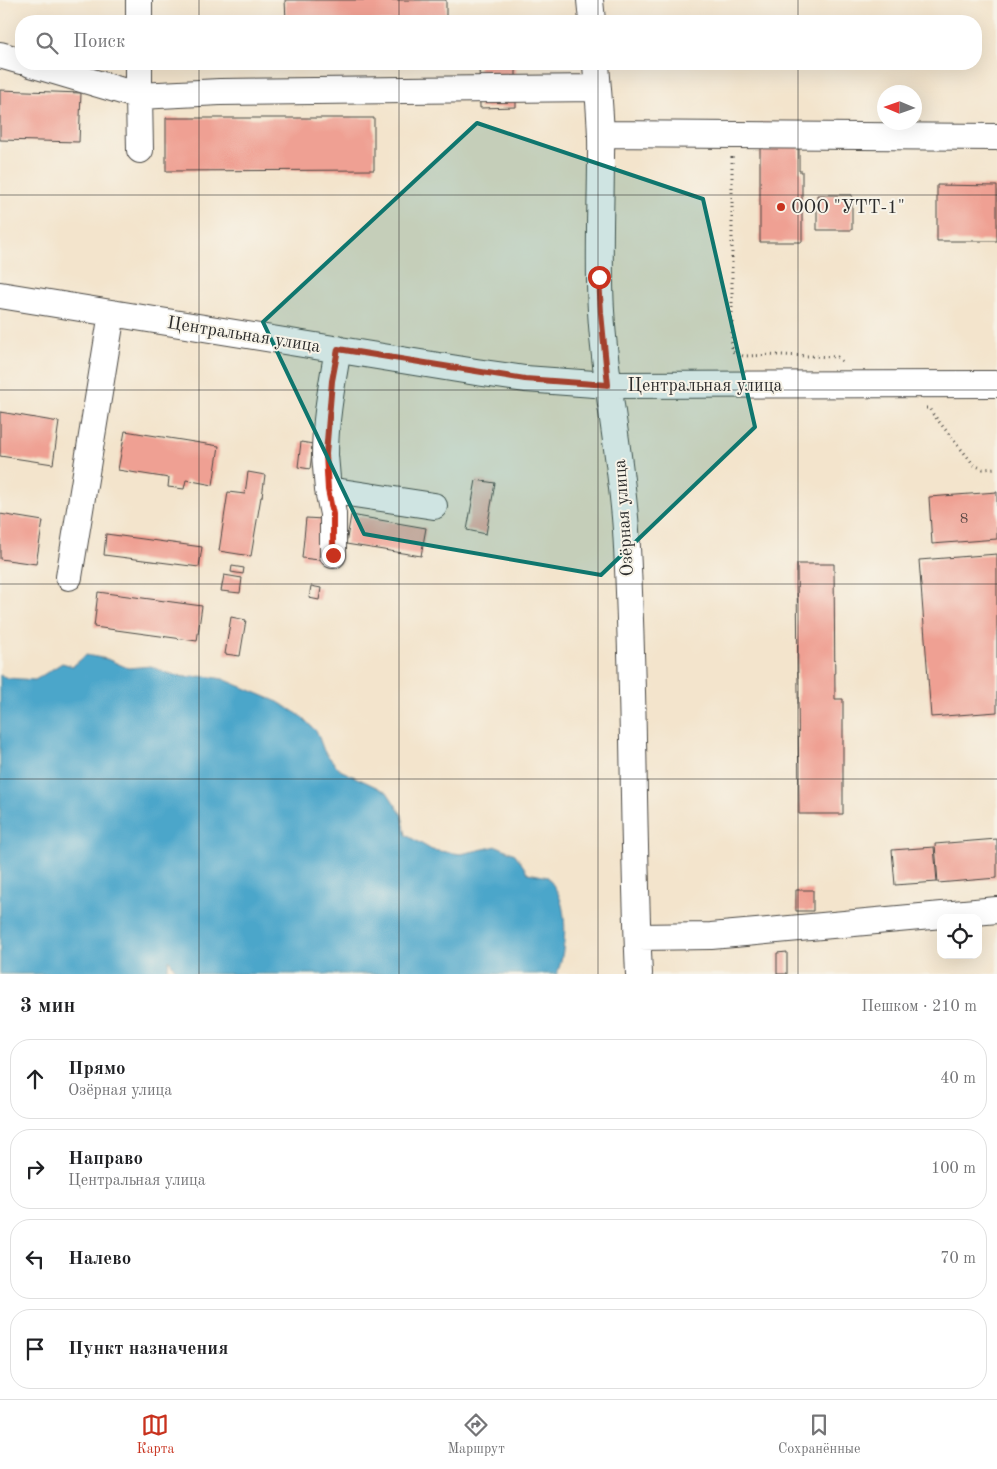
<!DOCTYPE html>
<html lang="ru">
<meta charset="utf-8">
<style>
:root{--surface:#fff;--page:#f2f2f2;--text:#202124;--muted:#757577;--line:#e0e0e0;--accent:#c8321e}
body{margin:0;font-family:"Old Standard TT",serif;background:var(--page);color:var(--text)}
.controls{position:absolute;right:15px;bottom:15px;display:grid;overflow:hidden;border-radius:10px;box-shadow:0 5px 20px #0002}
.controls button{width:45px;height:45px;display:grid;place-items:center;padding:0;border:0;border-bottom:1px solid var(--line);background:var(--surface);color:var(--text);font:25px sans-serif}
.compass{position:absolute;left:877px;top:85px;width:45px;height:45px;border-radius:50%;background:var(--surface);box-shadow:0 5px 20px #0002;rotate:272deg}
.stop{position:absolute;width:15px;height:15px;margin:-11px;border:4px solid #c8321e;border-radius:50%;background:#fff}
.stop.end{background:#c8321e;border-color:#fff;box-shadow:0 1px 5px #0008}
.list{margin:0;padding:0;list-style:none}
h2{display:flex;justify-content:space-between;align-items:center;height:65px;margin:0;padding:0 20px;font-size:21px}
h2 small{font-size:16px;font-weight:400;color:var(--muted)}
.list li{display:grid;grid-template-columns:32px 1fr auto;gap:15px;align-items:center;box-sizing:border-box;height:80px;margin:0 10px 10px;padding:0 10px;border:1px solid var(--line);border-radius:20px}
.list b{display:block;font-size:19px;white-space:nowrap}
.list p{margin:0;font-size:16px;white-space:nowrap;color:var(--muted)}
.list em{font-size:16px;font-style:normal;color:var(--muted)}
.icon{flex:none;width:28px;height:28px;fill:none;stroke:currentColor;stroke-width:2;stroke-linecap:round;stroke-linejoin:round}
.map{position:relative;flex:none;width:997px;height:974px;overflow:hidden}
.search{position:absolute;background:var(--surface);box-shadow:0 5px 20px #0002;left:15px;right:15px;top:15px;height:55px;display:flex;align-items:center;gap:12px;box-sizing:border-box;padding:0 18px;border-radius:20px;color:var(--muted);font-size:19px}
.sheet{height:425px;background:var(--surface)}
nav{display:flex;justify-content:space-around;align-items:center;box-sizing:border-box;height:70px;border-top:1px solid var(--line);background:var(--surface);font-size:14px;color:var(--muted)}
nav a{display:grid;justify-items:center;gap:2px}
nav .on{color:var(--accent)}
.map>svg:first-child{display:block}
.water{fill:#4ca6ca;stroke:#3c687a}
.building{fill:#efa093}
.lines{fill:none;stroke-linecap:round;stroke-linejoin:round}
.minor-casing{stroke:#494743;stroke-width:28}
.path{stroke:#494743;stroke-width:3;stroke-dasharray:1 4;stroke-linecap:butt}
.minor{stroke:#fff;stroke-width:26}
.route{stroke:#c8321e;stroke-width:6}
.marked{fill:#0f766e;fill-opacity:0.2;stroke:#0f766e;stroke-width:4;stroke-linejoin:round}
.grid{fill:none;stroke:#2b2b2b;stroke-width:1;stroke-opacity:0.55}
.poi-dot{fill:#c8321e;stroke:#f7f3e8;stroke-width:2}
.labels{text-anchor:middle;stroke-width:4;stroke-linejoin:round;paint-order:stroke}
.number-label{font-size:15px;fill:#5c4845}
.poi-label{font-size:18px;fill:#2b2b2b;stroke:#f7f3e8;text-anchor:start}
.street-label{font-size:18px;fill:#2b2b2b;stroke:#f7f3e8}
</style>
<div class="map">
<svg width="997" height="974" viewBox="0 0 997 974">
<rect width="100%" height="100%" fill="#f7f3e8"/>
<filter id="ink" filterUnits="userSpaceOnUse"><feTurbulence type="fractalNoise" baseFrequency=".02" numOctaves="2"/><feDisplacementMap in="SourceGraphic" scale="10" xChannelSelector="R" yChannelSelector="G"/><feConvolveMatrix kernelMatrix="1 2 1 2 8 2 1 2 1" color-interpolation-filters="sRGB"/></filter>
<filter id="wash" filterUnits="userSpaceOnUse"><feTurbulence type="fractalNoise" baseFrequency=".0096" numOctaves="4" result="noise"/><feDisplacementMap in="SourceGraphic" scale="20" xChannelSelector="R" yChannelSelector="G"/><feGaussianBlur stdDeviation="1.12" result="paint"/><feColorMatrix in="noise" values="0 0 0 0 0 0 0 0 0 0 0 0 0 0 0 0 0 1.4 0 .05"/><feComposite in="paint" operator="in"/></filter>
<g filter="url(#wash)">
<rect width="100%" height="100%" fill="#f3e4cc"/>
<path class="water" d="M86,655L107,659L128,668L151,666L167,673L185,677L205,676L223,679L278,702L301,716L317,732L324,751L340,770L387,792L402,815L406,835L432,850L461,854L497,846L515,854L528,873L548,877C552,884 558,891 560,898C568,921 565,952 557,974H178L169,959L167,974H0V675L8,678L35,680L62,663L73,666Z"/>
<g id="blocks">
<path class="building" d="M285,0H446V21H286Z
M287,64H350V65L287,67Z
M479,64H516V107L480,108Z
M0,90L81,93L79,142L0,140Z
M166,118H374V170L166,171Z
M760,123H799V171H802V242H760Z
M937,185L997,186V241H937Z
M817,195H852V230H817Z
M0,412L59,422L53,464L0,456Z
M125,431L219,446L213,485L186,480L184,489L168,487L169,478L118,470Z
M301,442L313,444L310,469L298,467Z
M248,472L265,475L262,497H261L251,556L219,551L228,492L245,494Z
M476,480L495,483L486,534L467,530Z
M997,492V539L932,544L929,497Z
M0,514L43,521L36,564L0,559Z
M351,515L426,528L421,556L346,544Z
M306,518L323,519L319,560L302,558Z
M106,534L202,547L199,567L104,555Z
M997,554V712L931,717L919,560Z
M797,564H834L835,699H843V814H799Z
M232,566L244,568L243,574L231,572Z
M224,575L242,578L240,593L221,591Z
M311,586L321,588L319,600L309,598Z
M98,592L202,606L197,641L94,627Z
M231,617L246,620L240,656L225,654Z
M997,839V878L938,883L935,844Z
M934,847L937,882L895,885L892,850Z
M796,890H813V911H796Z
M787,952V974H777V953Z"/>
</g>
</g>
<g filter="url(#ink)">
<use href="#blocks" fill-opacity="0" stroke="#494743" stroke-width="1"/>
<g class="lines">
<defs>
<path id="minor" d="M139,0V21
M590,0L592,21
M0,55L21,61
M31,64L139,96L140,150
M139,64V96L220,92L598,88
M596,64C598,94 602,125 601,155C601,207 598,259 601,311C605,384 621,456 626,530C635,677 632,826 639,974
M601,134L997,137
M0,295L476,372L525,379L608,385L997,384
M338,349C332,384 325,420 325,455C326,467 327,478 328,490L434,506
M328,490L333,514V555
M69,577L112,313
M638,937L711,936L745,933L997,910"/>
</defs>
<use href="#minor" class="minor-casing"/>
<path class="path" d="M732,157V350L734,353L743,356L781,355L837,357L843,362
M926,408H929L932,413L974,465L983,469L997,468"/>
<use href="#minor" class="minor"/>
</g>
</g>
<g class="lines" filter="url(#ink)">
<path class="route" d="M333,555V514L328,490L326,454L332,381L338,349L525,379L608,385L601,313L599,277"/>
</g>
<path class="marked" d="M477,123L703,199L755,427L601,575L364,534L263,322Z"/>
<path class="grid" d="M199,0V21M399,0V21M598,0V21M798,0V21M199,64V974M399,64V974M598,64V974M798,64V974M0,195H997M0,390H997M0,584H997M0,779H997"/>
<circle class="poi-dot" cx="781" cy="207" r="5"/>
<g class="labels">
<g class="number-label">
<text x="964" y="523">8</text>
</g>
<g class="poi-label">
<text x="791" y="213">ООО "УТТ-1"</text>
</g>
<g class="street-label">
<text transform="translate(244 334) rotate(9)" y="6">Центральная улица</text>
<text x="705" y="391">Центральная улица</text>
<text transform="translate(623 518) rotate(-94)" y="6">Озёрная улица</text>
</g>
</g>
</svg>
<div class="controls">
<button><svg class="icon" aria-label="locate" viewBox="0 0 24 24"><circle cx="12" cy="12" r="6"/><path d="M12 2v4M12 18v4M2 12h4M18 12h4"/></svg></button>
</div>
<svg class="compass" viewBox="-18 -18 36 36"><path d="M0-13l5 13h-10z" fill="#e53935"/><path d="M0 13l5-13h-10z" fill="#757577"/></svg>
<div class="stop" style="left:599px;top:277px"></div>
<div class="stop end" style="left:333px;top:555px"></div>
<div class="search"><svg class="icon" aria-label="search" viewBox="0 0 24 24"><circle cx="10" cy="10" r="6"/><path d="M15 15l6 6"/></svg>Поиск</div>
</div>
<section class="sheet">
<h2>3 мин<small>Пешком · 210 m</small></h2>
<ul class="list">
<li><svg class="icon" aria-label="ahead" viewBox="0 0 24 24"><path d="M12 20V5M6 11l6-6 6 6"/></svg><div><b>Прямо</b><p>Озёрная улица</p></div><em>40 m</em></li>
<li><svg class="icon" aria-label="right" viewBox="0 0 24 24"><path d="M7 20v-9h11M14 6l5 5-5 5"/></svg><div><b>Направо</b><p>Центральная улица</p></div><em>100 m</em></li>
<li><svg class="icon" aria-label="left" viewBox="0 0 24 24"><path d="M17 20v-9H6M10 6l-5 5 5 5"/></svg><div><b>Налево</b></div><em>70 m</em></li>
<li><svg class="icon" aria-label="arrive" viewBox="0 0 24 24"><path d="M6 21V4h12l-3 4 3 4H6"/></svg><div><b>Пункт назначения</b></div></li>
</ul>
</section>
<nav>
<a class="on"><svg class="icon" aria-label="map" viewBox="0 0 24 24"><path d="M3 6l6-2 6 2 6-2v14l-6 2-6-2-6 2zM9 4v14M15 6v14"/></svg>Карта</a>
<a><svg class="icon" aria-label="directions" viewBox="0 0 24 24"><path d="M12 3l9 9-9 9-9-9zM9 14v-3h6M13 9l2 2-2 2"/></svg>Маршрут</a>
<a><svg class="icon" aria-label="saved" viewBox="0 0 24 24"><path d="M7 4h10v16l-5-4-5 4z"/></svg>Сохранённые</a>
</nav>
